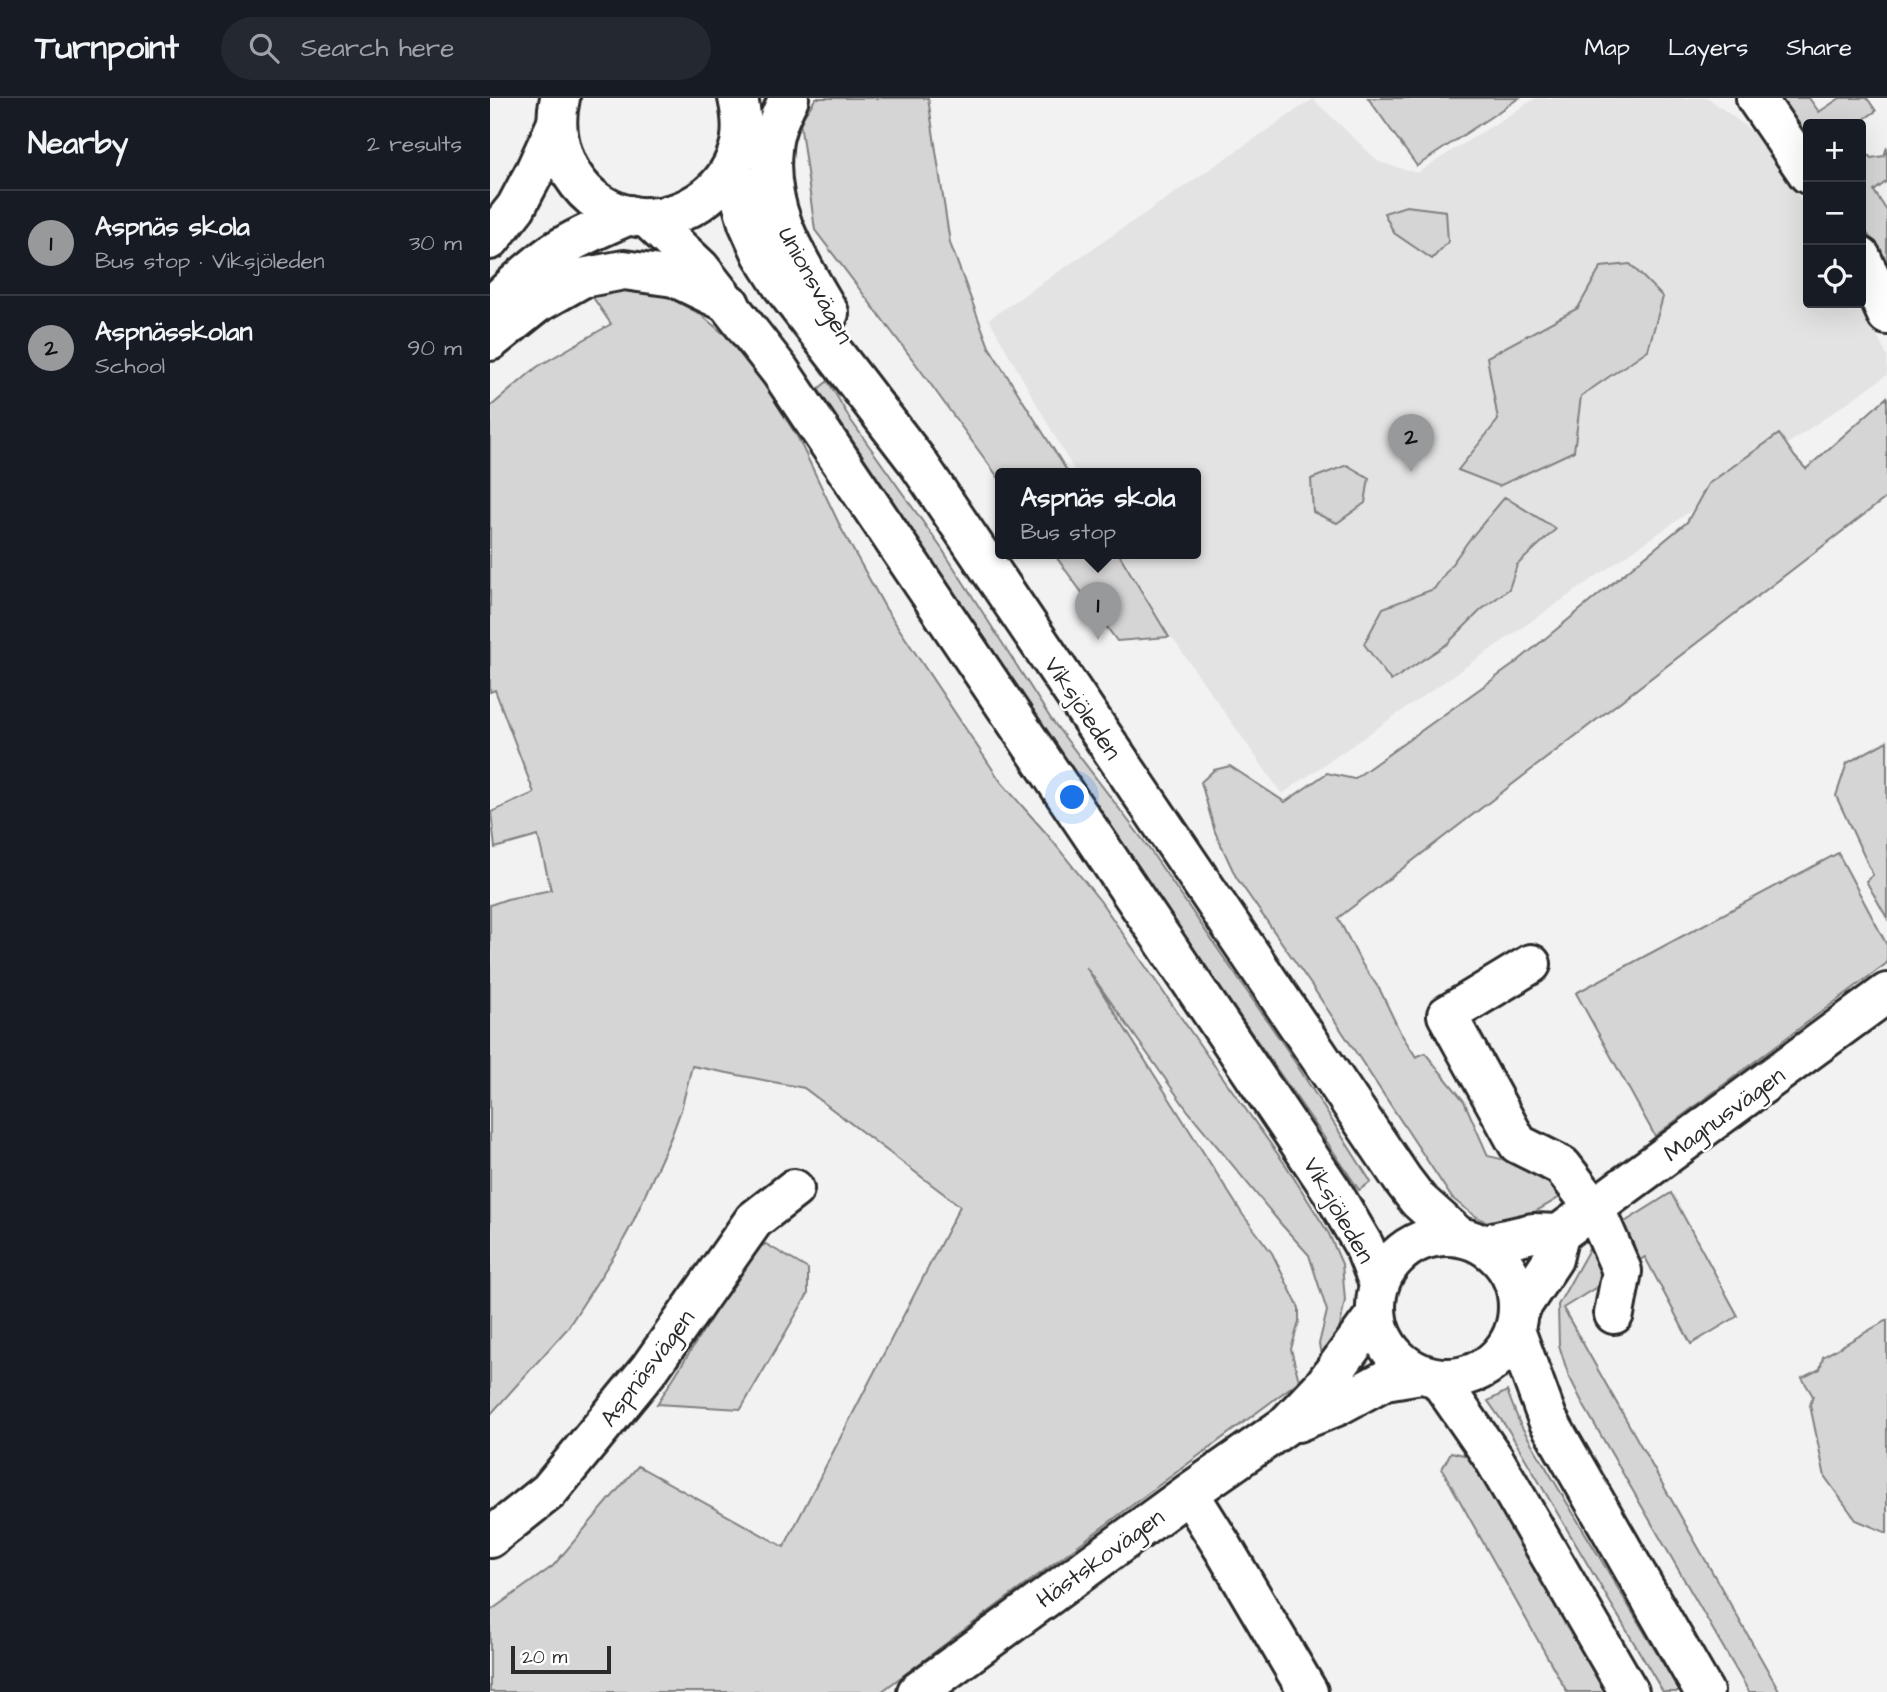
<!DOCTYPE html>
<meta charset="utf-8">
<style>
:root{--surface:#171b24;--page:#242831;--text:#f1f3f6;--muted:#9ea1a6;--line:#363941;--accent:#98999b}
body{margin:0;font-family:"Architects Daughter",sans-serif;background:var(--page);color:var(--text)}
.controls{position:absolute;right:21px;top:21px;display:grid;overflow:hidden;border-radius:7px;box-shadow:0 7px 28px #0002}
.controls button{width:63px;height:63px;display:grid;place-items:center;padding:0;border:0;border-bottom:2px solid var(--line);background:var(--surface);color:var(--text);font:35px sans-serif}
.scale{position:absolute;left:21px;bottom:18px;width:100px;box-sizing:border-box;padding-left:7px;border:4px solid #2b2b2b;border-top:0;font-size:19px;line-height:24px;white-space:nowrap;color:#2b2b2b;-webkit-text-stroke:5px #fff;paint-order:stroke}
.you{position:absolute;left:583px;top:700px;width:24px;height:24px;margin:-18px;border:5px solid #fff;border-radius:50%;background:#1a73e8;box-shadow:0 0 0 10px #1a73e833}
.badge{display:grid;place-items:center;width:46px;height:46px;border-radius:50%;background:var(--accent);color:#111;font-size:23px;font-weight:700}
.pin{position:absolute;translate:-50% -58px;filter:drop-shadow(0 2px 4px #0008)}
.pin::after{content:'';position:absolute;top:37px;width:24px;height:21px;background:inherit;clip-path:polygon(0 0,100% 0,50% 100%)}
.popup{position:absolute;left:505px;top:370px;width:206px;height:91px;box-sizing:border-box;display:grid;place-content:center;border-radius:7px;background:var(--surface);filter:drop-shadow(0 2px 5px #0005);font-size:23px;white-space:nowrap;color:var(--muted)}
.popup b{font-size:26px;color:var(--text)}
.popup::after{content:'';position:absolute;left:50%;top:100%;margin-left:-14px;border:14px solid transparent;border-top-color:var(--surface)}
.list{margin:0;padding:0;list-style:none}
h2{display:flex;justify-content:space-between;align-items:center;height:91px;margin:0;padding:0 28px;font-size:30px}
h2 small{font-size:23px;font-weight:400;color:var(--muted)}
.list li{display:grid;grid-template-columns:46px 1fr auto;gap:21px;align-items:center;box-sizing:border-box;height:105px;padding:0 28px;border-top:2px solid var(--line)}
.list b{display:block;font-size:26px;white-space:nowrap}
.list p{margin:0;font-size:23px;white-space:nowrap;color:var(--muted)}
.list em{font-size:23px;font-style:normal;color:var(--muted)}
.icon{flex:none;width:38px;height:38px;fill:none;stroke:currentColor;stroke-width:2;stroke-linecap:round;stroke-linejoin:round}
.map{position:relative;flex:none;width:1397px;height:1594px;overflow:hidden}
header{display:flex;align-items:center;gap:42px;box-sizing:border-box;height:98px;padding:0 35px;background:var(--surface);border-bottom:2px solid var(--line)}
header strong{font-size:33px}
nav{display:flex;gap:38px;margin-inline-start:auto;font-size:24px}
.search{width:490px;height:63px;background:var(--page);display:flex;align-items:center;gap:18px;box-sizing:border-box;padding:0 24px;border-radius:38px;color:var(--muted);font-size:26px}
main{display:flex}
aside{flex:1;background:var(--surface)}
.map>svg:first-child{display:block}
.built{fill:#e3e3e3}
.green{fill:#d5d5d5;stroke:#808080;stroke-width:2}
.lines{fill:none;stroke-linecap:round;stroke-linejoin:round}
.minor-casing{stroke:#2b2b2b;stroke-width:44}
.major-casing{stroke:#2b2b2b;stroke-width:44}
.minor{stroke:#fff;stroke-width:38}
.major{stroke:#fff;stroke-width:38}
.labels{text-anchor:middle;stroke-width:5;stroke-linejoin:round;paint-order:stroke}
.street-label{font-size:24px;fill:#2b2b2b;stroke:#fff}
</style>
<header>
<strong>Turnpoint</strong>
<div class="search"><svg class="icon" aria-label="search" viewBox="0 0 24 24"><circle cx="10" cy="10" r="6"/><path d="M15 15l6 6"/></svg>Search here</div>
<nav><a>Map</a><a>Layers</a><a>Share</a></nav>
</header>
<main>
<aside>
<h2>Nearby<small>2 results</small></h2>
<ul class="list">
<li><span class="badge">1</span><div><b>Aspnäs skola</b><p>Bus stop · Viksjöleden</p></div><em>30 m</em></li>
<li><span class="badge">2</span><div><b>Aspnässkolan</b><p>School</p></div><em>90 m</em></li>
</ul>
</aside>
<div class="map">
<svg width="1397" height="1594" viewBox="0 0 1397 1594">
<rect width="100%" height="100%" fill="#f2f2f2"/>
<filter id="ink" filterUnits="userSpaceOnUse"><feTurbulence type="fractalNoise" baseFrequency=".0143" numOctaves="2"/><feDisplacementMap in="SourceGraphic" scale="14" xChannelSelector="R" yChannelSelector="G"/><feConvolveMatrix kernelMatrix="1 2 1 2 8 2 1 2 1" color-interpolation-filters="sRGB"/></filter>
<g filter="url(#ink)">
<path class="built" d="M1046,0H1218L1270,39L1318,113V205H1370L1397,258V277L792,696L678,534L631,456H706V376H586L499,221L823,1L889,64L927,75Z"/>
<path class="green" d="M326,0H438L460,145L499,249L579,376H510V382L426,266L325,132L310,24Z
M878,0H1029L927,68Z
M1285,0H1319L1329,14L1350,0H1377L1386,13L1367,26H1318V42Z
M1397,49V83L1384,93L1397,113V165L1371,126V50L1381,60L1394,58Z
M916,108L956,113L958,144L942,161L904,135L894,115Z
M1140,166L1173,199L1158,252L1091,298L1084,353L1009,388L968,372L1008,322L997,259L1088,210L1111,169Z
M139,191L169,194L210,216L235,237L276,289L308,340L352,432L396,511L511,684L556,735L611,804L719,960L797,1069L839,1136L852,1166L855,1202L849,1234L832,1262L829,1246L837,1213L819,1157L791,1126L698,1013L596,869L753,1117L782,1155L809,1210V1224L801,1251L809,1283L391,1594H0V1513L63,1468L148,1368L294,1449L470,1108L314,990L202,968L191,1012L181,1039L142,1126L129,1150L77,1231L0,1317V807L17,801L61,792L48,738L5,750L1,714L44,695L5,592L0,594V309L47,269L121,226L100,195Z
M338,283L360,321L452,451L561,621L653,742L798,953L881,1084L869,1092L827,1029L642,763L512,566L328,291Z
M1397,299V399L848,820L872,866L890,892L910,934L926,959L935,955L974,1003L998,1058L1071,1075L1082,1092C1068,1100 1022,1130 1009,1128C991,1125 976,1111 962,1100L822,888L746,779L725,734L711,684L724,672L740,668L795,704L837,675L864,681L1023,567L1197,424L1218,386L1289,336L1305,359L1316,371Z
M857,367L879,380L875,405L847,425L823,414L821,381Z
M1015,399L1066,431L1027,467L1019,491L991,512L957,546L901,583L874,546L893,510L944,491L979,442Z
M564,456H629L679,539L627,543Z
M1397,643V820L1376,783L1383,777L1346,698L1357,665Z
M1348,755L1397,847V865L1165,1038L1086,895Z
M1181,1095L1248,1218L1201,1246L1155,1159L1073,1210L1290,1594H1259L1094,1308L1078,1276L1069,1247L1068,1207L1103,1144Z
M276,1146L318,1171V1196L251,1311L167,1306L225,1214L256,1155Z
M1397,1222V1435L1366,1422L1335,1379L1320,1307L1323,1298L1312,1280L1330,1271L1333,1259Z
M1017,1293L1030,1326L1190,1594H1173L1019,1333L998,1303Z
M961,1354L978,1358L1117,1594H1077L952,1371Z"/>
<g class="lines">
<defs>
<path id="minor" d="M1266,0L1318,76
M0,142L26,109L45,73L67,25
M1371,159L1397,217
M0,210C19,191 39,172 61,156C85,140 112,129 139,117
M0,243L46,206L92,180L134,172L184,179L240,206
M1041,866L957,917L1028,1046L1072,1068L1105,1111L1132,1173L1124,1216
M994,1146L1043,1135L1069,1136L1397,895
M1029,1212L1063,1161L1069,1136
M807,1324L847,1308L895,1282L931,1276
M699,1395L734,1451L818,1594
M0,1440L59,1393L160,1270L264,1122L304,1091
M427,1594L699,1395L795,1328L834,1287L886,1216"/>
<path id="major" d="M70,0C57,54 91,113 148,119C192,124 235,95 248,53C254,36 252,18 248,0
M299,0C291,16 283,33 282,51C275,114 309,163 339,215
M242,69L258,125L272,156L291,186L426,362L912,1081L928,1102L967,1137
M156,119L210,170L290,273L842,1093L874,1148L889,1186
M886 1209a71 71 0 1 1 142 0a71 71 0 1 1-142 0Z
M1025,1232L1058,1322L1214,1594
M948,1280L1004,1361L1139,1594"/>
</defs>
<use href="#minor" class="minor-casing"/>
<use href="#major" class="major-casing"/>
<use href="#minor" class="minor"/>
<use href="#major" class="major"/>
</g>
</g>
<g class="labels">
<g class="street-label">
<text transform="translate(326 187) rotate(61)" y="8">Unionsvägen</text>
<text transform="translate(593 610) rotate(56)" y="8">Viksjöleden</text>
<text transform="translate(1234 1016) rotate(-36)" y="8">Magnusvägen</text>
<text transform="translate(849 1112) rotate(60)" y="8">Viksjöleden</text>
<text transform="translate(157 1270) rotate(-53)" y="8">Aspnäsvägen</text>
<text transform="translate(610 1460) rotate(-36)" y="8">Hästskovägen</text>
</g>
</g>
</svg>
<div class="controls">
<button>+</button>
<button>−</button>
<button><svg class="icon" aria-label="locate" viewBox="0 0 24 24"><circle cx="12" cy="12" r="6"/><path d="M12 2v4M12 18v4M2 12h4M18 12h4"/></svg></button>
</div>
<div class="scale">20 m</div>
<div class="you"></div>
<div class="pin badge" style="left:608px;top:542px">1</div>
<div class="popup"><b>Aspnäs skola</b>Bus stop</div>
<div class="pin badge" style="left:921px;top:374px">2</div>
</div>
</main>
